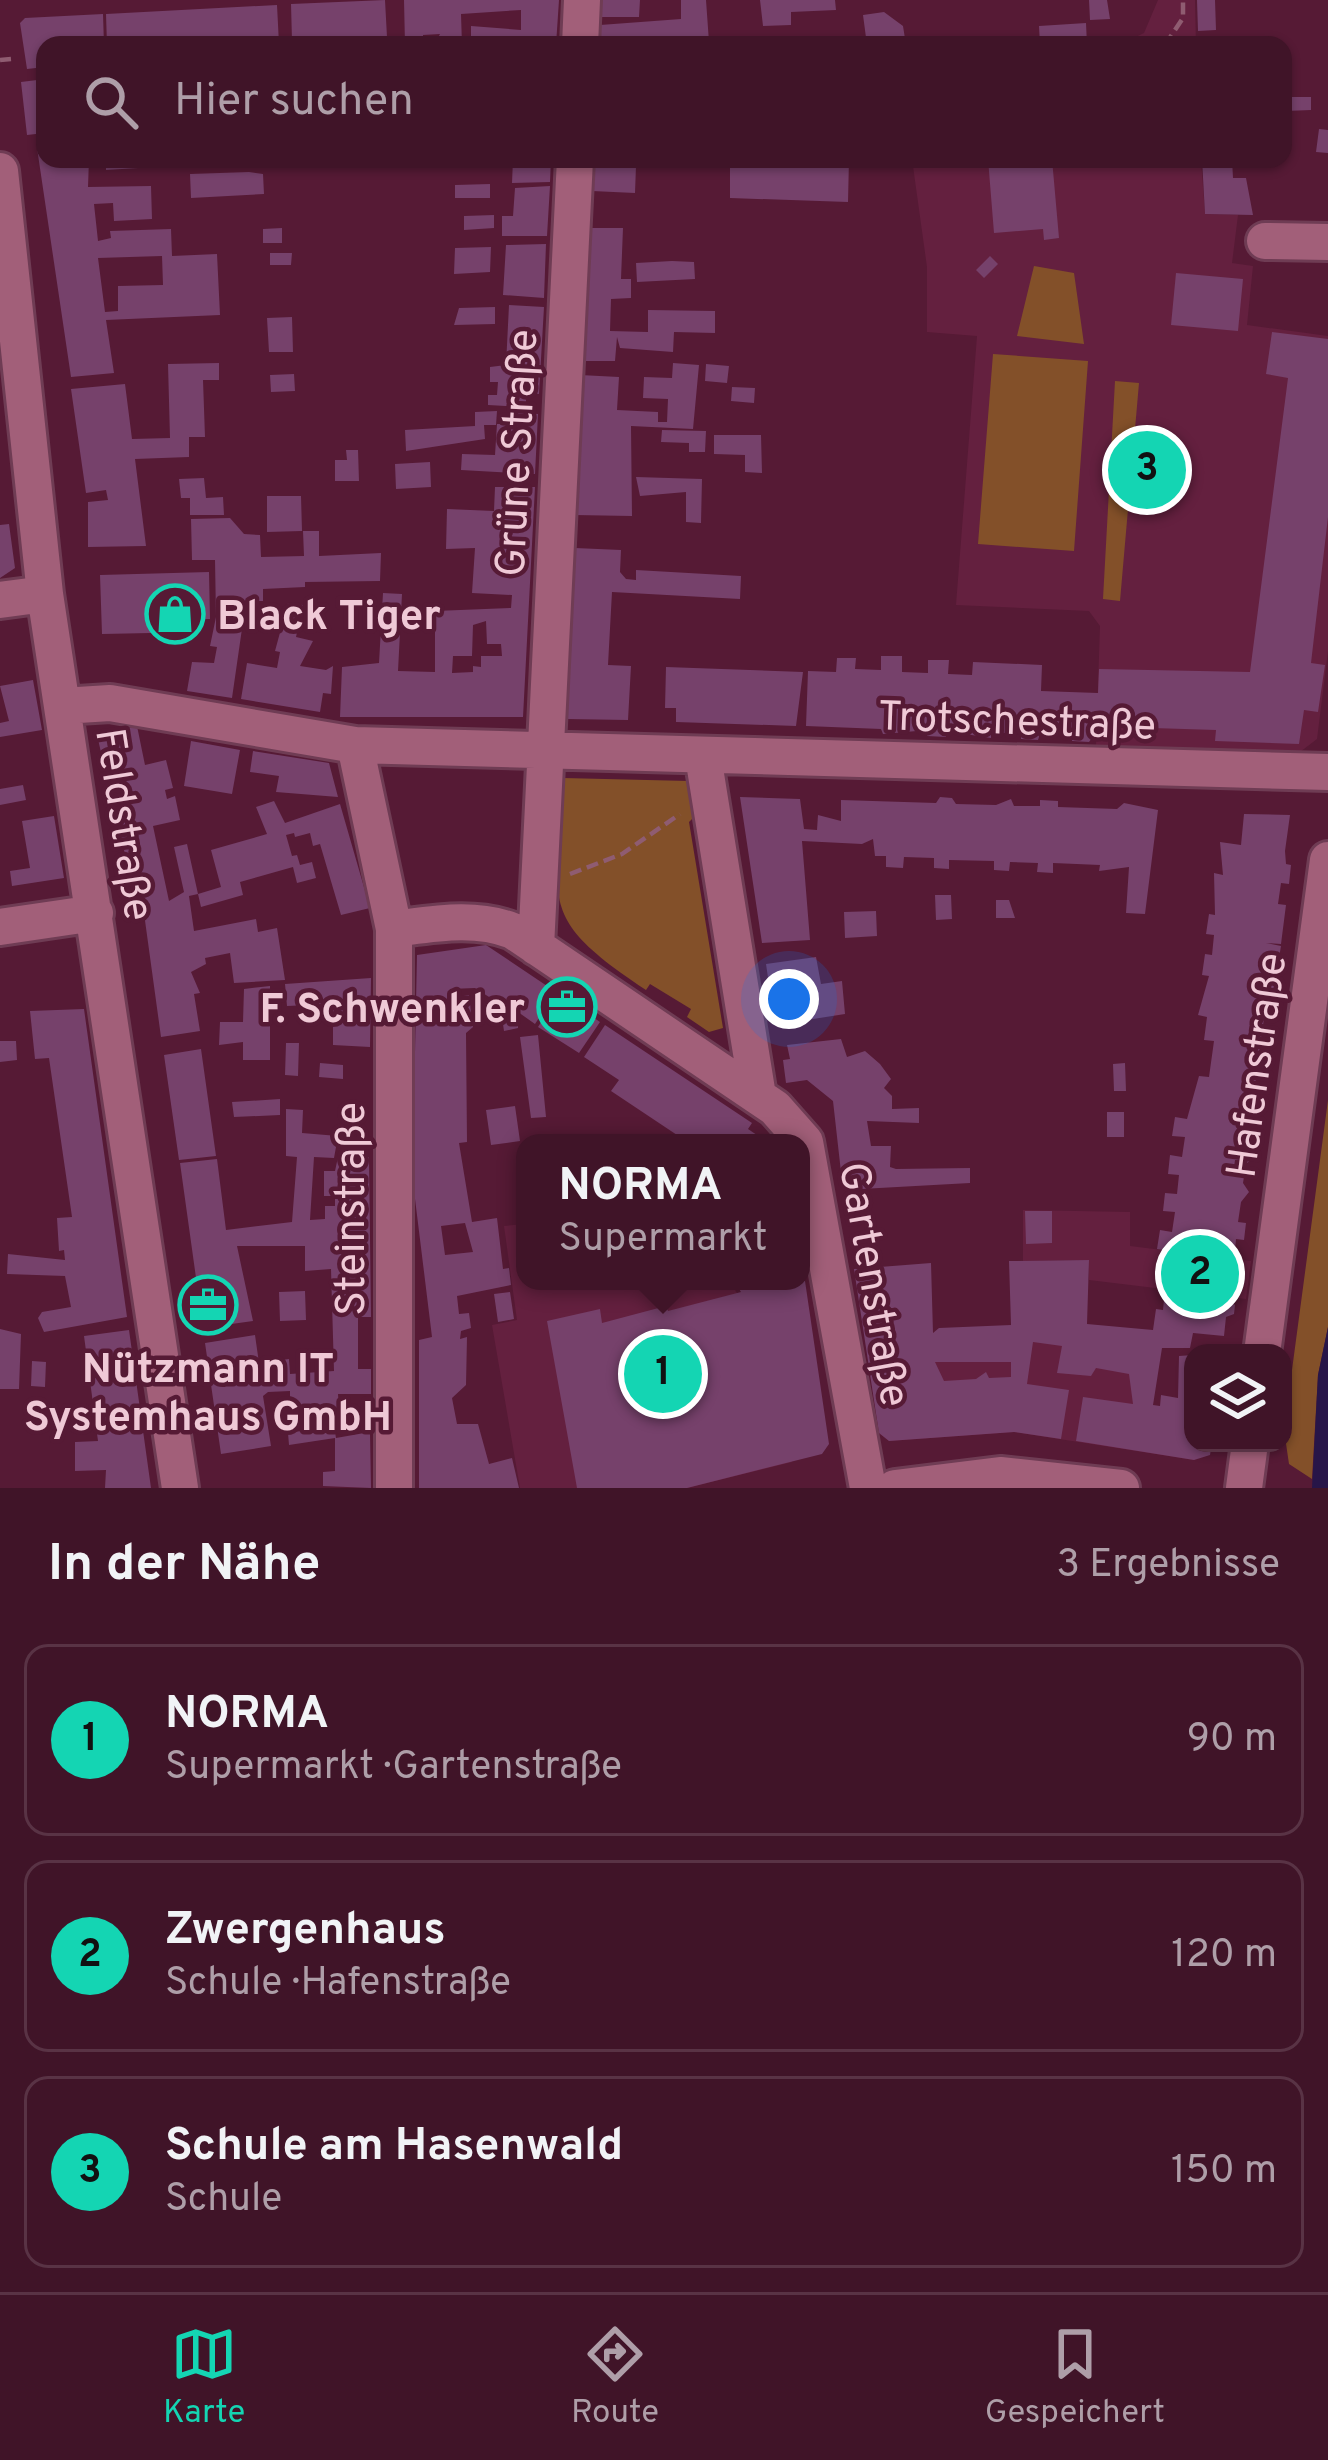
<!DOCTYPE html>
<html lang="de">
<meta charset="utf-8">
<style>
:root{--surface:#401428;--page:#471d30;--text:#f1f3f6;--muted:#ae9ea8;--line:#593345;--accent:#14d5b3}
body{margin:0;font-family:Overpass,sans-serif;background:var(--page);color:var(--text)}
.controls{position:absolute;right:36px;bottom:36px;display:grid;overflow:hidden;border-radius:24px;box-shadow:0 3px 9px #0004}
.controls button{width:108px;height:108px;display:grid;place-items:center;padding:0;border:0;border-bottom:3px solid var(--line);background:var(--surface);color:var(--text);font:60px sans-serif}
.you{position:absolute;left:789px;top:999px;width:42px;height:42px;margin:-30px;border:9px solid #fff;border-radius:50%;background:#1a73e8;box-shadow:0 0 0 18px #1a73e833}
.badge{display:grid;place-items:center;width:78px;height:78px;border-radius:50%;background:var(--accent);color:#111;font-size:39px;font-weight:700}
.pin{position:absolute;translate:-50% -50%;border:6px solid #fff;box-shadow:0 3px 12px #0006}
.popup{position:absolute;left:516px;top:1134px;width:294px;height:156px;box-sizing:border-box;display:grid;place-content:center;border-radius:24px;background:var(--surface);filter:drop-shadow(0 3px 9px #0005);font-size:39px;white-space:nowrap;color:var(--muted)}
.popup b{font-size:45px;color:var(--text)}
.popup::after{content:'';position:absolute;left:50%;top:100%;margin-left:-24px;border:24px solid transparent;border-top-color:var(--surface)}
.list{margin:0;padding:0;list-style:none}
h2{display:flex;justify-content:space-between;align-items:center;height:156px;margin:0;padding:0 48px;font-size:51px}
h2 small{font-size:39px;font-weight:400;color:var(--muted)}
.list li{display:grid;grid-template-columns:78px 1fr auto;gap:36px;align-items:center;box-sizing:border-box;height:192px;margin:0 24px 24px;padding:0 24px;border:3px solid var(--line);border-radius:24px}
.list b{display:block;font-size:45px;white-space:nowrap}
.list p{margin:0;font-size:39px;white-space:nowrap;color:var(--muted)}
.list em{font-size:39px;font-style:normal;color:var(--muted)}
.icon{flex:none;width:66px;height:66px;fill:none;stroke:currentColor;stroke-width:2;stroke-linecap:round;stroke-linejoin:round}
.map{position:relative;flex:none;width:1328px;height:1488px;overflow:hidden}
.search{position:absolute;background:var(--surface);box-shadow:0 3px 9px #0004;left:36px;right:36px;top:36px;height:132px;display:flex;align-items:center;gap:30px;box-sizing:border-box;padding:0 42px;border-radius:24px;color:var(--muted);font-size:45px}
.sheet{height:804px;background:var(--surface)}
nav{display:flex;justify-content:space-around;align-items:center;box-sizing:border-box;height:168px;border-top:3px solid var(--line);background:var(--surface);font-size:33px;color:var(--muted)}
nav a{display:grid;justify-items:center;gap:6px}
nav .on{color:var(--accent)}
.map>svg:first-child{display:block}
.built{fill:#64203f}
.green{fill:#835029}
.water{fill:#271548}
.building{fill:#76416b;fill-rule:evenodd}
.lines{fill:none;stroke-linecap:round;stroke-linejoin:round}
.minor-casing{stroke:#6f3c54;stroke-width:42}
.path{stroke:#8f5c71;stroke-width:4.5;stroke-dasharray:12 6;stroke-linecap:butt}
.minor{stroke:#a25f79;stroke-width:36}
.labels{text-anchor:middle;stroke-width:9;stroke-linejoin:round;paint-order:stroke}
.street-label{font-size:42px;fill:#efc9d6;stroke:#561a35}
.poi-label{font-size:42px;font-weight:bold;fill:#efc9d6;stroke:#561a35;text-anchor:start}
</style>
<div class="map">
<svg width="1328" height="1488" viewBox="0 0 1328 1488">
<rect width="100%" height="100%" fill="#561a35"/>
<path class="built" d="M1158,0H1195L1196,45H1119L1144,33Z
M912,159H1201L1205,214L1238,215L1232,263L1253,266L1247,325L1328,336V651L1317,739L1300,752L1096,746L1100,626L1089,611L956,605L977,336L927,332V267Z
M1023,1210L1130,1212V1246L1251,1261L1246,1299L1089,1280V1260L1023,1261Z
M525,1224V1281H732L736,1292L757,1309L792,1462L687,1488H520L492,1325L517,1320L504,1226Z
M1012,1319L1163,1333L1152,1410L1196,1443L1194,1460L1014,1432L889,1441L879,1433L867,1354L933,1348L936,1362L1013,1360Z"/>
<path class="green" d="M1034,266L1074,273L1084,344L1017,336Z
M993,354L1088,361L1074,551L978,544Z
M1115,381L1139,383L1120,601L1103,599Z
M563,778L689,781L695,816L689,822L723,1028L709,1032L687,1017L691,1009L650,984L646,990C533,915 558,903 563,778Z
M1328,1100V1327L1318,1375L1312,1479L1289,1464L1284,1430Z"/>
<path class="water" d="M1328,1327V1488H1312L1318,1375Z"/>
<path class="building" d="M385,0L387,37L368,38V45L292,41L291,4Z
M404,0H559L556,45H471V26L521,30V10L461,14L462,45H434L440,34L423,35V45H405Z
M601,0H640L639,17H600Z
M681,0H706L709,42L599,45L600,25L681,19Z
M760,0H835L836,10L791,12V25L763,26Z
M1089,0H1107L1110,19L1090,20Z
M1197,0H1215L1216,30L1198,31Z
M277,5L279,44L107,45L106,14Z
M884,12L903,26L906,45H867L863,15Z
M103,14L104,45H45V67L27,69L20,23L25,18Z
M1086,23L1087,45H1040L1039,26Z
M45,79V133L27,135L21,82Z
M1283,97H1311V110L1286,111Z
M1319,129L1328,130V153L1316,152Z
M37,148H45V159H89L88,187L151,186L152,219L114,221L113,203L94,204L98,241L111,238L110,231L171,229L172,256L217,254L220,315L106,320L114,373L71,377ZM162,256L163,285L118,286V311L105,312L98,258Z
M106,159H203V164L106,170Z
M513,159H551L550,182L512,183Z
M593,159H646V166H636L635,193L592,191Z
M730,159H849L848,202L730,198Z
M988,159H1052L1059,238L1044,240L1043,229L994,233Z
M1202,159H1232L1233,178H1246L1253,215L1205,214Z
M249,172L263,174L264,194L191,198L190,174Z
M490,184V198H455V185Z
M550,186L547,236H502V216H513L515,188Z
M494,215V228L464,230V216Z
M282,228V243H263V229Z
M589,228H623L621,279H631V298L611,299L610,331L648,332V310L715,311V333L674,332L673,352L620,348L617,337L615,361H581Z
M546,244L544,298L503,295L506,245Z
M491,247L490,272L454,274L455,248Z
M270,253H292L291,265H270Z
M990,256L998,264L984,278L976,270Z
M672,261L694,262L695,279L637,282L636,263Z
M1176,273L1243,279L1238,331L1171,325Z
M509,305L544,307L539,394L526,392V407L488,405V395H497L498,382H490V367L506,365Z
M495,307V324L454,325L459,308Z
M292,317L293,352H269L267,318Z
M1272,332L1328,339V517L1311,663L1325,665L1318,712L1304,710L1299,744L1215,741L1216,730L1120,727V732L1097,731L1089,742L1072,741V735L1040,734L1038,740L1021,739V733H991V738L946,731V737L927,736L928,730L883,734L881,729L806,726L808,671L836,672L837,658H856L855,669L881,670V656H902V672L928,673V660H949L948,674L972,675L973,662L1042,665L1041,691L1098,693L1099,669L1250,672L1288,378L1266,374Z
M219,363V380H203L205,437H189V457L135,459L146,546L88,547V502L108,500L106,490L86,493L71,389L125,384L132,439L170,438L168,364Z
M673,363L699,365L693,429L631,426L632,516L574,515L580,375L619,377L617,410L658,412V422H667L668,399L643,398L644,377L672,378Z
M706,364L729,366L727,383L705,381Z
M294,374L295,391L271,392L270,375Z
M732,387L755,388L754,403L731,401Z
M497,411L496,425H484L485,439L406,451L405,430L475,426V412Z
M509,412L538,414L535,474L461,470L462,454L495,455L497,424H508Z
M662,430L706,431L705,452H689V443L661,442Z
M714,435H761L762,473L745,472V455L714,454Z
M346,450H358L359,481H335V460H347Z
M430,462L431,487L396,489L395,464Z
M636,477L702,479L701,523L686,522V492L640,496Z
M204,478L206,498L223,497L224,515H190V498H181L179,479Z
M495,487H535L523,717H340L342,667L379,663L383,593L402,594L398,671L435,672V611L511,608L512,595L472,593L475,548L446,549L447,509L494,511ZM486,621L487,644H501L502,656H481V667L473,666V672L452,673L453,656H472L473,625Z
M267,496H301L302,531L267,532Z
M230,518L244,534L260,535L261,557L304,556L303,531H319V556L381,553L380,581L305,582V587L263,589V601H246L232,698L187,691L192,662L214,663L217,647L210,646L216,617L215,560H192L191,519Z
M9,524L15,568L0,578V525Z
M575,548L621,550L620,572L626,579L636,580V570L741,576L740,599L612,592L608,665L631,666L628,720L566,719Z
M209,572L210,619L151,620V633L102,634L100,575Z
M288,603L303,605L296,637L313,641L300,666L326,670L333,666L331,694L323,693L320,712L241,699L247,663L277,668L280,652L275,651Z
M666,667L803,672L796,726L676,722V708H665Z
M33,680L42,730L0,737V723L9,721L0,686Z
M137,726L145,765L166,760L173,788L165,790L167,799L175,796L180,820L153,826L169,901L184,892L174,847L187,844L198,894L189,896L194,931L256,919L258,932L277,928L285,980L234,983L230,953L205,958L206,964L191,972L200,993L194,994L200,1031L161,1037L143,906L136,908L118,821L133,818L124,770L106,774L97,735Z
M191,741L240,750L232,794L184,786Z
M253,751L329,763L338,797L276,792L279,776L250,772Z
M23,785L26,800L0,805V789Z
M740,797L800,799L804,829L817,830L818,815L841,821V800L936,803L940,797L952,798L956,804L996,805L1011,799L1014,806H1040V800L1058,801V807L1117,809L1124,803L1158,810L1145,914L1126,913L1129,867L1099,871L1100,865L1053,863V873L1037,872L1038,863L1010,862L1009,871L994,870V861L949,860V869L934,868V858L904,857L903,868L886,867V856H875L873,839L862,844L802,841L810,940L762,943Z
M274,801L285,823L340,804L370,908L341,915L320,844L313,846L310,833L295,837L294,833L286,835L292,856L297,855L300,865L312,862L316,878L297,883L293,867L240,882L243,895L201,907L198,894L221,887L211,850L267,834L256,807Z
M1244,814L1290,815L1285,851L1286,864L1291,865L1289,884L1281,883L1278,904L1286,905L1281,944L1266,943L1281,946L1278,964L1271,963L1268,984L1276,985L1273,1004L1266,1003L1252,1108L1259,1118L1250,1127L1248,1146L1254,1157L1246,1164L1243,1183L1249,1192L1241,1202L1238,1222L1246,1223L1244,1240L1236,1239L1234,1261L1240,1266L1239,1276L1231,1279L1229,1299L1235,1305L1234,1314L1226,1317L1224,1336L1193,1333L1190,1348H1162L1153,1405L1160,1406L1161,1395L1178,1398L1179,1356L1193,1355V1443H1212L1210,1455L1194,1460L1076,1441L1083,1397L1133,1404L1129,1374L1096,1368L1091,1376L1057,1373L1062,1346L1033,1342L1027,1384L1069,1390L1061,1439L1014,1432L889,1441L879,1433L854,1269L931,1263L933,1333L939,1328L1011,1325L1009,1261L1089,1260L1087,1324L1153,1330L1156,1309L1163,1310L1165,1289L1159,1288L1169,1251L1157,1249L1160,1230L1172,1232L1175,1212L1163,1211L1165,1193L1177,1194L1179,1175L1168,1174L1170,1155L1182,1157L1185,1137L1172,1136L1175,1117L1187,1119L1199,1076L1209,1077L1214,1041L1204,1040L1207,1017L1198,1015L1209,976L1202,975L1205,954L1212,955L1214,935L1206,934L1209,914L1215,915L1214,873L1223,875L1220,842L1241,845ZM935,1362H1011V1377L989,1378L986,1372L976,1379L944,1381Z
M54,816L64,878L12,886L10,871L30,868L22,821Z
M935,895H951L952,919L936,920Z
M996,900H1009L1015,918H996Z
M876,911L877,936L845,938L844,912Z
M486,945L556,992L535,1024L518,1012V1028L504,1031L500,1004L475,988L450,989L452,998L469,995L473,1027L466,1033L467,1142L459,1143L472,1222L497,1218L503,1269L509,1268L511,1285L457,1296L459,1314L469,1313L471,1328L461,1331L460,1339L467,1337L466,1385L452,1398L457,1424H478L489,1464L512,1458L519,1488H419V1340L432,1337L409,1150L413,1149L417,955ZM465,1223L473,1252L445,1255L441,1226Z
M816,957L821,984L842,981L845,1014L775,1025L766,964Z
M371,978L370,1047L333,1045V1004L287,1006L285,984Z
M270,986V1060H243V1042L219,1045L220,1022H243L244,989Z
M559,994L600,1022L579,1053L538,1027Z
M84,1009L127,1317L44,1332L38,1318L42,1312L71,1307L65,1276L7,1274L8,1254L65,1260L64,1250L59,1251L57,1218L72,1217L49,1058L35,1059L30,1011Z
M605,1025L752,1123L748,1129L769,1143H689L611,1091L619,1080L584,1057Z
M538,1035L546,1117L531,1118L520,1037Z
M841,1039L847,1057L865,1051L880,1064L891,1079L884,1088L892,1096V1109L919,1108V1123L867,1121L871,1146H891L890,1167L896,1169L970,1168V1183L843,1190L833,1101L807,1080L786,1083L783,1060L790,1059L787,1045Z
M0,1041H16L17,1060L0,1062Z
M286,1043H299L298,1076L285,1075Z
M201,1049L216,1156L179,1160L164,1055Z
M320,1063L343,1065V1079L319,1077Z
M1125,1063L1126,1091H1114L1113,1064Z
M280,1099V1115L234,1117L232,1102Z
M515,1106L520,1141L491,1145L486,1110Z
M286,1109L303,1110L302,1133L338,1136L334,1158L314,1157L310,1220L325,1219V1206H335V1196H324V1171H335L338,1157H369L371,1317H358V1369H371V1394H338L339,1409L290,1412V1391L268,1392L263,1396L271,1446L221,1454L205,1343L255,1335L259,1363L289,1359L290,1374L334,1371L331,1269L305,1271V1246H237L253,1321L203,1328L180,1163L217,1159L226,1230L292,1222L297,1157L286,1156Z
M1107,1112H1124V1137H1107Z
M1025,1211H1052V1243L1026,1244Z
M734,1281H805L829,1444L822,1454L687,1488H577L547,1321L600,1309L602,1323L666,1306L668,1311L741,1292Z
M305,1291L306,1320L280,1321L279,1292Z
M510,1292L514,1319L498,1322L494,1294Z
M0,1329L21,1334L19,1389H0Z
M129,1330L151,1488H105L106,1470L75,1471V1442L98,1441L84,1336Z
M32,1361L46,1362L45,1387L31,1386Z
M334,1426L336,1438L370,1432L371,1488L323,1486V1472L335,1471V1438L289,1445L288,1433Z"/>
<g class="lines">
<defs>
<path id="minor" d="M580,45L582,0
M0,171L45,594L180,1488
M1265,241L1328,242
M0,600L45,594
M62,706L110,703L355,745L1328,772
M355,745L394,929V1488
M703,756L758,1096
M0,927L95,913
M394,929C434,924 474,916 513,931L775,1108L805,1142L868,1488
M536,947L575,159
M1262,1353L1328,860
M895,1488L1000,1475L1121,1488
M1244,1488L1250,1443"/>
</defs>
<use href="#minor" class="minor-casing"/>
<path class="path" d="M1165,45L1183,18V0
M0,60L11,59
M570,874L622,854L680,814"/>
<use href="#minor" class="minor"/>
</g>
<defs>
<symbol id="shop-ring" viewBox="-11 -11 22 22"><circle r="9.5" fill="#561a35" stroke="#14d5b3" stroke-width="1.5"/><path d="M-5-2.5h2.3a2.7 3.5 0 0 1 5.4 0H5L5.5 6h-11ZM-1.5-2.5h3a1.5 2.3 0 0 0-3 0Z" fill="#14d5b3"/></symbol>
<symbol id="office-ring" viewBox="-11 -11 22 22"><circle r="9.5" fill="#561a35" stroke="#14d5b3" stroke-width="1.5"/><path d="M-6-3h4V-5.5h4V-3h4V5H-6ZM-1-4.5V-3h2v-1.5ZM-6 0V1H6V0Z" fill="#14d5b3"/></symbol>
</defs>
<g fill-rule="evenodd">
<use href="#shop-ring" x="142" y="581" width="66" height="66"/>
<use href="#office-ring" x="534" y="974" width="66" height="66"/>
<use href="#office-ring" x="175" y="1272" width="66" height="66"/>
</g>
<g class="labels">
<g class="street-label">
<text transform="translate(515 453) rotate(-87)" y="15">Grüne Straße</text>
<text transform="translate(1017 719) rotate(2)" y="15">Trotschestraße</text>
<text transform="translate(126 824) rotate(81)" y="15">Feldstraße</text>
<text transform="translate(1255 1065) rotate(-82)" y="15">Hafenstraße</text>
<text transform="translate(349 1209) rotate(-90)" y="15">Steinstraße</text>
<text transform="translate(876 1284) rotate(80)" y="15">Gartenstraße</text>
</g>
<g class="poi-label">
<text x="217" y="629">Black Tiger</text>
<text x="525" y="1022" text-anchor="end">F. Schwenkler</text>
<text x="208" y="1382" text-anchor="middle">Nützmann IT<tspan x="208" dy="48">Systemhaus GmbH</tspan></text>
</g>
</g>
</svg>
<div class="controls">
<button><svg class="icon" aria-label="layers" viewBox="0 0 24 24"><path d="M12 4l9 5-9 5-9-5zM3 14l9 5 9-5"/></svg></button>
</div>
<div class="you"></div>
<div class="pin badge" style="left:663px;top:1374px">1</div>
<div class="popup"><b>NORMA</b>Supermarkt</div>
<div class="pin badge" style="left:1200px;top:1274px">2</div>
<div class="pin badge" style="left:1147px;top:470px">3</div>
<div class="search"><svg class="icon" aria-label="search" viewBox="0 0 24 24"><circle cx="10" cy="10" r="6"/><path d="M15 15l6 6"/></svg>Hier suchen</div>
</div>
<section class="sheet">
<h2>In der Nähe<small>3 Ergebnisse</small></h2>
<ul class="list">
<li><span class="badge">1</span><div><b>NORMA</b><p>Supermarkt · Gartenstraße</p></div><em>90 m</em></li>
<li><span class="badge">2</span><div><b>Zwergenhaus</b><p>Schule · Hafenstraße</p></div><em>120 m</em></li>
<li><span class="badge">3</span><div><b>Schule am Hasenwald</b><p>Schule</p></div><em>150 m</em></li>
</ul>
</section>
<nav>
<a class="on"><svg class="icon" aria-label="map" viewBox="0 0 24 24"><path d="M3 6l6-2 6 2 6-2v14l-6 2-6-2-6 2zM9 4v14M15 6v14"/></svg>Karte</a>
<a><svg class="icon" aria-label="directions" viewBox="0 0 24 24"><path d="M12 3l9 9-9 9-9-9zM9 14v-3h6M13 9l2 2-2 2"/></svg>Route</a>
<a><svg class="icon" aria-label="saved" viewBox="0 0 24 24"><path d="M7 4h10v16l-5-4-5 4z"/></svg>Gespeichert</a>
</nav>
